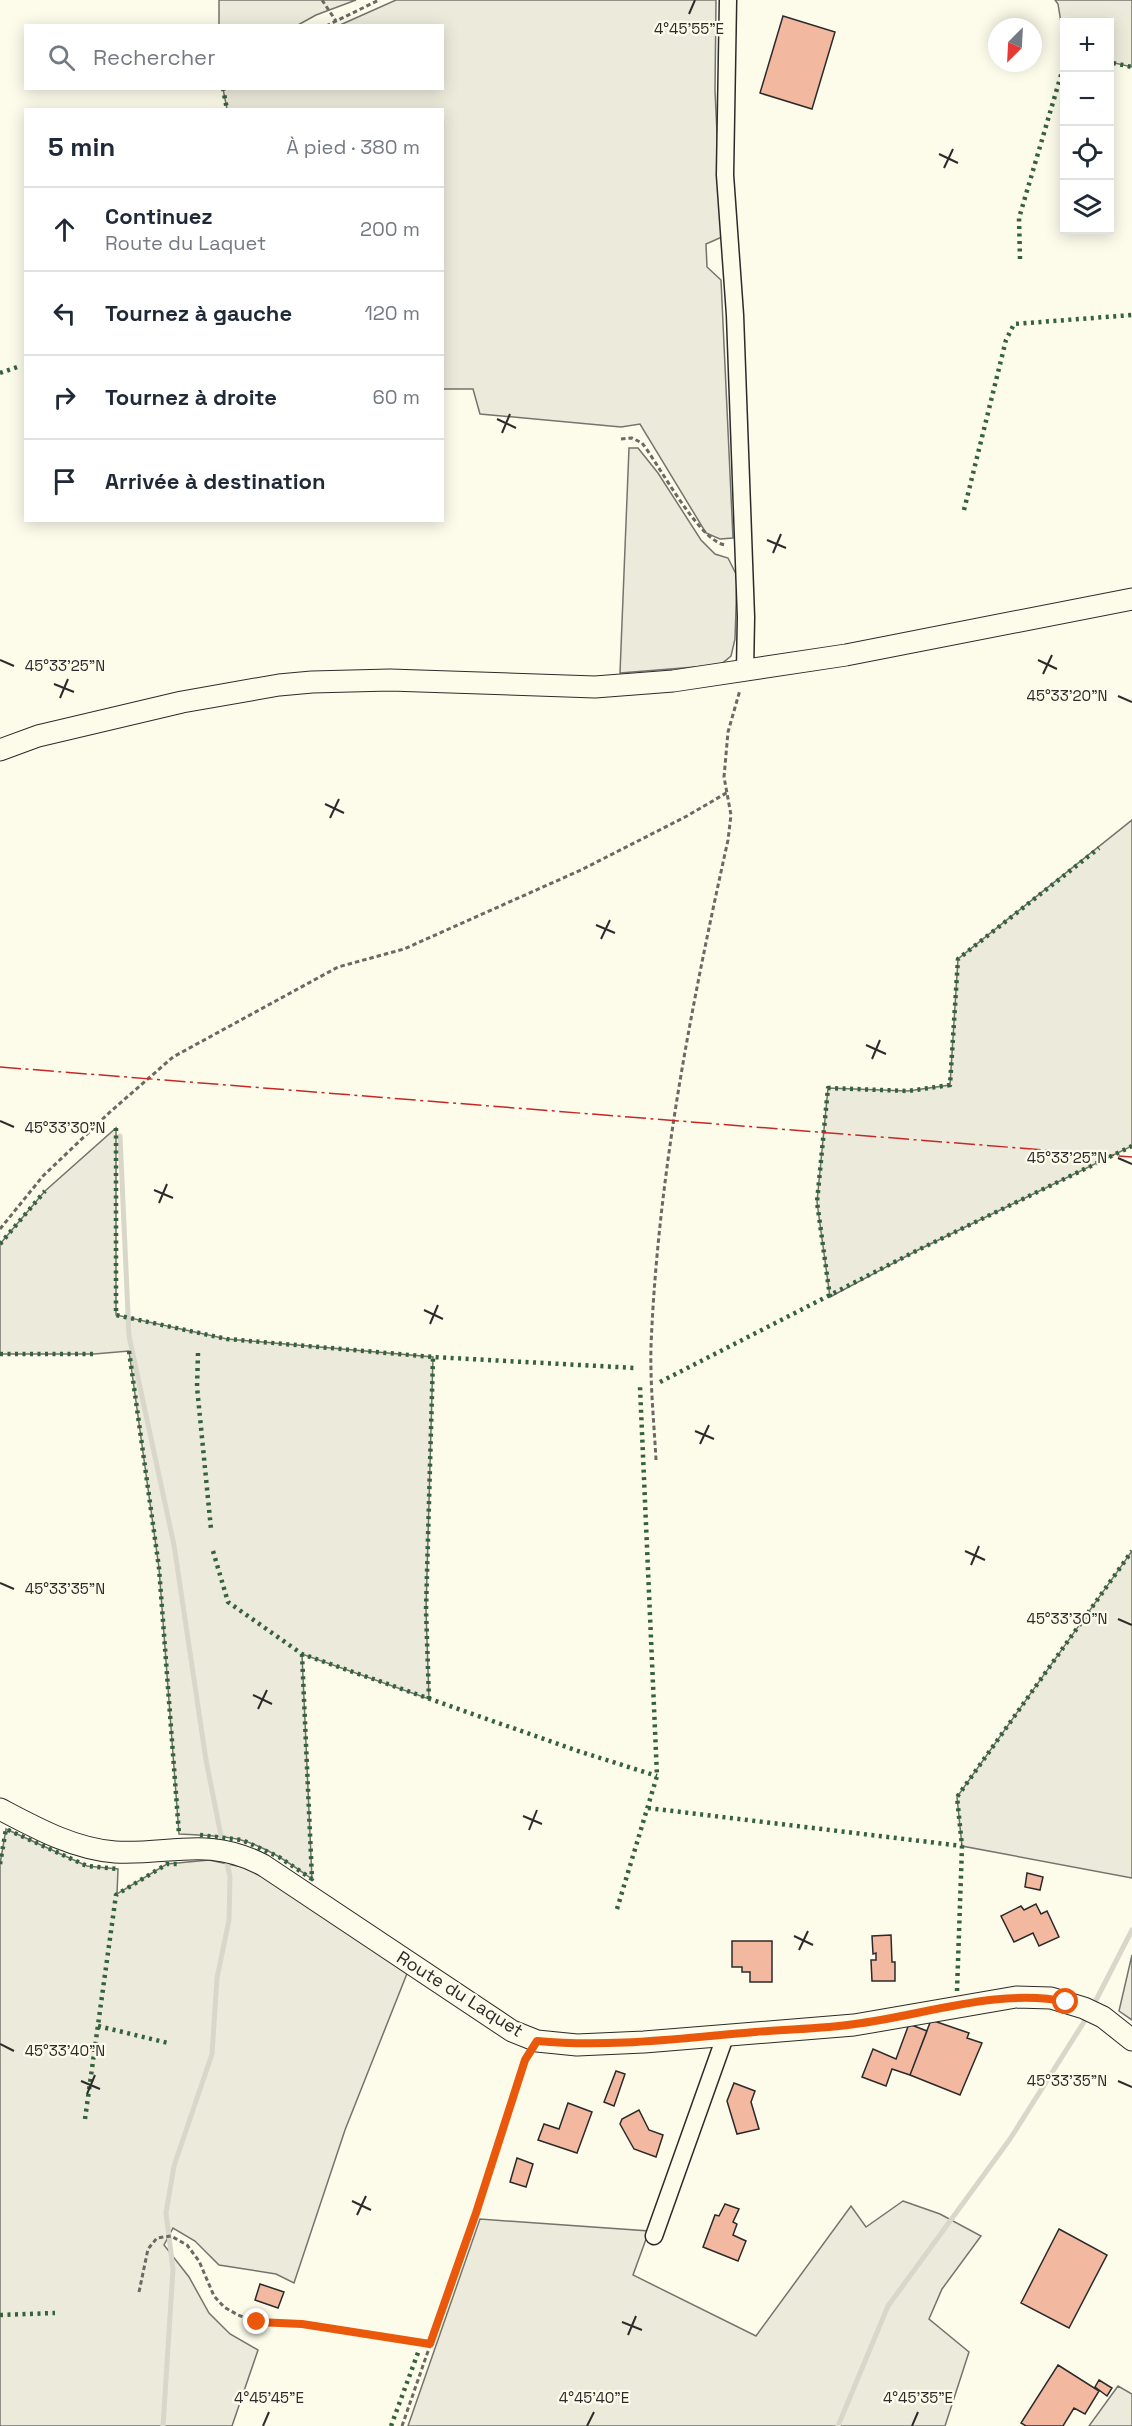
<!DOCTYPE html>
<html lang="fr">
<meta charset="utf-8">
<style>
:root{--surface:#fff;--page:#f6f6f7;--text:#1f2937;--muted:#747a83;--line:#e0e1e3}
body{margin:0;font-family:"Space Grotesk",sans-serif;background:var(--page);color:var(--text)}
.controls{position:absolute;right:18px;top:18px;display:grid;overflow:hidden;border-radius:0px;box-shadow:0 3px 15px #0003}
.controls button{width:54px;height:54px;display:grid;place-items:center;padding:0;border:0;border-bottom:2px solid var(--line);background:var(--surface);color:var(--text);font:30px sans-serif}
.compass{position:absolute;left:988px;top:18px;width:54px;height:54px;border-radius:50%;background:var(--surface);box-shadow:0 3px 15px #0003;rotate:204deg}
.stop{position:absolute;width:18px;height:18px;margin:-14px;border:4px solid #ea580c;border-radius:50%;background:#fff}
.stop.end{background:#ea580c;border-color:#fff;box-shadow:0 2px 6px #0008}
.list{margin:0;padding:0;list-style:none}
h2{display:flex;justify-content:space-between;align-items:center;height:78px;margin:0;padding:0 24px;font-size:26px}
h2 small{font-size:20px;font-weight:400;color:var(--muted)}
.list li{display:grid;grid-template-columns:39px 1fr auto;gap:18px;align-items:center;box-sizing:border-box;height:84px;padding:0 24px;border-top:2px solid var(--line)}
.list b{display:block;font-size:22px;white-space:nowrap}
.list p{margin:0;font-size:20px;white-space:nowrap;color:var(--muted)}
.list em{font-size:20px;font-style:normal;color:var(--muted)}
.icon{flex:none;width:33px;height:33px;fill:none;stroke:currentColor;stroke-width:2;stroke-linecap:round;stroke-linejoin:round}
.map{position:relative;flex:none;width:1132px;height:2426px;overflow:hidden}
.search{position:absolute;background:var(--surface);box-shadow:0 3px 15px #0003;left:24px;top:24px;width:420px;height:66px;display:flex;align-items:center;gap:15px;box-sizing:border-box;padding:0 21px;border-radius:0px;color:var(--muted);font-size:22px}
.panel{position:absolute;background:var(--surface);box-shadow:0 3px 15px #0003;left:24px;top:108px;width:420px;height:414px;border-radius:0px}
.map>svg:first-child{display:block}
.green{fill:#ecebdb;stroke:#74746e;stroke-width:1.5}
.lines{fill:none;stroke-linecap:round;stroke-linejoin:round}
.stream{stroke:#d8d7c9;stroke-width:5}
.building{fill:#f2b8a0;stroke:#2b2b2b;stroke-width:1.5}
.minor-casing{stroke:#2b2b2b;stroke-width:19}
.tertiary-casing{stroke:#2b2b2b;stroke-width:23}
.path{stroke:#6a6964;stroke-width:3;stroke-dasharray:4.5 3;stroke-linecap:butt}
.minor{stroke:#fdfbea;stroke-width:16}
.tertiary{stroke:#fdfbea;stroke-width:21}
.hedge{stroke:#34623c;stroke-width:4.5;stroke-dasharray:3 4.5;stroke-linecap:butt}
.power{stroke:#c62828;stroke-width:1.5;stroke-dasharray:21 4.5 3 4.5;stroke-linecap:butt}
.route{stroke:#ea580c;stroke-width:8}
.ticks{fill:none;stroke:#2b2b2b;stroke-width:2}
.labels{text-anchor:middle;stroke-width:4.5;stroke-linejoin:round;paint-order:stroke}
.street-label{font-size:18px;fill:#2b2b2b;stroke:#fdfbea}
.ticks-label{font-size:15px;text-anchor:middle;fill:#2b2b2b;stroke:#fdfbea;stroke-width:4.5;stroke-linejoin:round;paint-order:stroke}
</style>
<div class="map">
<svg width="1132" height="2426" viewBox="0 0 1132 2426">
<rect width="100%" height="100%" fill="#fdfbea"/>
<path class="green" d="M219,0H356L316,15L298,25L219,26Z
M396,0H716L715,91L722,237L706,244L707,267L721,280L733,538L720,539L706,533L640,424L621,427L480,414L473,389H443L442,110L227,109L223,89L442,88V26L340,25Z
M1055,0H1132V67L1110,62V22H1064V41L1058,4Z
M629,448H638L658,473L701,540L715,554L728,558L737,576L735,639L731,656L720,665L620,673Z
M1132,820V1146L918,1250L830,1297L817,1202L828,1088L908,1091L950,1085L958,959Z
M116,1128V1315L227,1339L433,1357L426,1610L429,1699L302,1654L312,1879C291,1864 267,1847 241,1840C222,1835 199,1835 179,1834L159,1568L129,1351L94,1354H0V1244L45,1191Z
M1132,1551V1878L962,1846L957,1797Z
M6,1829L87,1866L118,1869L117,1894L167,1864L209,1860L242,1867L271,1881L408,1971L345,2130L294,2283L276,2274L219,2265L195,2241L173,2228L164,2245L189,2277L209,2313L230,2334L258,2350L232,2426H0V1864Z
M1132,1955V2020L1119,2011Z
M903,2201L940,2214L981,2236L942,2289L929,2319L969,2352L945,2426H408L480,2219L649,2231L633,2275L756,2336L851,2206L866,2227Z
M1118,2386L1132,2394V2426H1089Z"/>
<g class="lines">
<path class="stream" d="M120,1136L129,1336L174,1545L206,1760L223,1846
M1093,2006L1132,1930
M163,2426L173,2269L166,2213L174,2166L212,2054L217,1978L229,1920L230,1877L226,1858
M838,2426L888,2306L1010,2139L1089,2014"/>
</g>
<path class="building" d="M783,16L835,32L812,109L760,93Z
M1027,1873L1043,1877L1040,1890L1025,1887Z
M1036,1904L1041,1914L1047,1911L1059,1937L1039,1946L1033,1933L1014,1942L1001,1916L1021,1906L1024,1910Z
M891,1935L892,1962H895V1981H872L871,1960H876V1953L873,1954L872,1936Z
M732,1941H772V1982H750V1972H742V1967H732Z
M931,2020L969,2033L967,2038L982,2043L960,2095L910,2075Z
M909,2024L927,2031L910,2075L892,2069L886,2086L862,2077L873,2049L896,2059Z
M616,2071L625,2074L614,2106L604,2102Z
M734,2083L755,2091L751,2102L759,2129L737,2134L727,2101Z
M568,2103L592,2112L577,2153L538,2140L544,2124L559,2129Z
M639,2110L649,2130L663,2135L656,2157L634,2149L620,2124L622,2119Z
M517,2158L533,2164L526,2187L510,2182Z
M725,2204L739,2209L733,2222L737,2224L733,2235L746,2241L738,2261L703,2247L715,2215L719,2216Z
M1059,2229L1107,2255L1069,2328L1021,2303Z
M260,2284L284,2292L278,2308L255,2300Z
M1058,2365L1099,2391L1085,2414L1074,2408L1063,2426H1026L1021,2423Z
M1099,2380L1112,2388L1107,2396L1095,2387Z"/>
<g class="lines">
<defs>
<path id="minor" d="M728,0L725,175L735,315L746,617L745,671
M654,2236L726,2034"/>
<path id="tertiary" d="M0,750L38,736L182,702L279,685L312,682L390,680L595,687L673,681L846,655L1132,599
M0,1809C36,1828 74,1849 115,1852C171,1855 208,1836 263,1865L512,2031L537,2041L577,2045L644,2042L854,2025L1016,1997L1051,1998L1084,2008L1103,2017L1132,2040"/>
</defs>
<use href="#minor" class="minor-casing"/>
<use href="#tertiary" class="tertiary-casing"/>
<path class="path" d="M322,0L336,21
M326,26L379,0
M621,439L632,438L642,443C660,466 700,543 726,545
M0,1229L43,1176L110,1112L173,1057L338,967L404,949L581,870L687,816L728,792
M656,1460C654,1422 650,1384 651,1346C658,1175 691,1007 728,840L731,815L724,777L728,732L740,690
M139,2292L148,2249L157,2238L171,2236L187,2245L199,2261L214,2296L224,2307L238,2315L257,2322L302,2324L430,2344
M402,2426L476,2213L526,2058"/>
<use href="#minor" class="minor"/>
<use href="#tertiary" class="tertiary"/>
<path class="hedge" d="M1113,63L1132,67
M223,88L227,110
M1020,259L1019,218L1064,65
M0,373L17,367
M964,510L1006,340L1014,324L1132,315
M116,1128V1315L227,1339L433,1357L635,1368
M0,1244L45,1191
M830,1297L817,1202L828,1088L908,1091L950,1085L958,959L1099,848
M129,1351L159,1568L179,1834
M198,1353L197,1387L211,1529
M0,1354H94
M660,1382L918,1250L1132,1146
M213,1551L228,1602L302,1654L578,1751L657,1776
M429,1699L426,1610L433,1357
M648,1808L962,1846
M200,1835L242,1840L279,1857L312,1879L302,1654
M0,1864L6,1829L87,1866L118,1869
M617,1909L657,1776L640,1387
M957,1991L962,1846L957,1797L1132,1551
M98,2026L168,2043
M85,2119L116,1895L167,1864H181
M0,2315L55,2313
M391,2426L419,2350"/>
<path class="power" d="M0,1067L1132,1157"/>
</g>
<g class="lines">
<path class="route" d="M257,2322L302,2324L430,2344L476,2213L525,2060L537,2041C610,2048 682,2038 755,2032C788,2029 822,2029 855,2024C920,2016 1003,1987 1066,2002"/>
</g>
<path class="ticks" d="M689,14L695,0M939,154L958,163M944,168L953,149M497,419L516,428M502,433L510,414M767,540L786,548M773,553L781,534M0,660L14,666M1038,660L1057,669M1043,674L1052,655M54,684L74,692M1118,696L1132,702M60,698L68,679M325,804L344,813M330,818L339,799M596,925L615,933M601,939L610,920M866,1045L886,1054M872,1059L880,1040M0,1121L14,1127M1118,1158L1132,1164M154,1190L173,1198M159,1203L167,1184M424,1310L443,1319M430,1324L438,1305M695,1431L714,1439M700,1444L709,1425M965,1551L985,1560M971,1565L979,1546M0,1583L14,1589M1118,1619L1132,1625M253,1695L272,1704M258,1709L267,1690M523,1816L542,1824M529,1830L537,1810M794,1936L813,1945M799,1950L808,1931M0,2044L14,2051M81,2081L100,2089M1118,2081L1132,2087M87,2094L95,2075M352,2201L371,2210M357,2215L366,2196M622,2322L642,2330M628,2335L636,2316M263,2426L269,2412M587,2426L594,2412M912,2426L918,2412"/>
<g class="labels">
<g class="street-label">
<text transform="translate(460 1994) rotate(32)" y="6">Route du Laquet</text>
</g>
</g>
<g class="ticks-label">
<text x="689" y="34">4°45'55"E</text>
<text x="65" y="671">45°33'25"N</text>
<text x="1067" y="701">45°33'20"N</text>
<text x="65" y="1133">45°33'30"N</text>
<text x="1067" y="1163">45°33'25"N</text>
<text x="65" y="1594">45°33'35"N</text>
<text x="1067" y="1624">45°33'30"N</text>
<text x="65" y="2056">45°33'40"N</text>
<text x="1067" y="2086">45°33'35"N</text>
<text x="269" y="2403">4°45'45"E</text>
<text x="594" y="2403">4°45'40"E</text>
<text x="918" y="2403">4°45'35"E</text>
</g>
</svg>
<div class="controls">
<button>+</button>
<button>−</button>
<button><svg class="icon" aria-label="locate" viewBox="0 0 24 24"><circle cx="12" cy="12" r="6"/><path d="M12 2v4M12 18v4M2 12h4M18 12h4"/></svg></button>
<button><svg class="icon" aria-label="layers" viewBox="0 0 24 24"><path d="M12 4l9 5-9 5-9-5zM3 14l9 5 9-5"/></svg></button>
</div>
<svg class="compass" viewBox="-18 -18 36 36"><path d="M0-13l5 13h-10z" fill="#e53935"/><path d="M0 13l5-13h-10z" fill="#747a83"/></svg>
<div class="stop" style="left:1066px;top:2002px"></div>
<div class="stop end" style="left:257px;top:2322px"></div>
<div class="search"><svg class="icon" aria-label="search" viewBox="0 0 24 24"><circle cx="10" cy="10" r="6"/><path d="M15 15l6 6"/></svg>Rechercher</div>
<section class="panel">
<h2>5 min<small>À pied · 380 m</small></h2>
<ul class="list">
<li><svg class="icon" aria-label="ahead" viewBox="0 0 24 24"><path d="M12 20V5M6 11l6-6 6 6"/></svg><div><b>Continuez</b><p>Route du Laquet</p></div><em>200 m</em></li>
<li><svg class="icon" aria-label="left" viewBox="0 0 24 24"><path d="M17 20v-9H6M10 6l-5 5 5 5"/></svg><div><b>Tournez à gauche</b></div><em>120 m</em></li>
<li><svg class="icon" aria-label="right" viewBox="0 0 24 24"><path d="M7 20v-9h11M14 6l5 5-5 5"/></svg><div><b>Tournez à droite</b></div><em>60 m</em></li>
<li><svg class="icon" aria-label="arrive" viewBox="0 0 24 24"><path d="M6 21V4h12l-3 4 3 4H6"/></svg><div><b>Arrivée à destination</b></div></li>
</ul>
</section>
</div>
